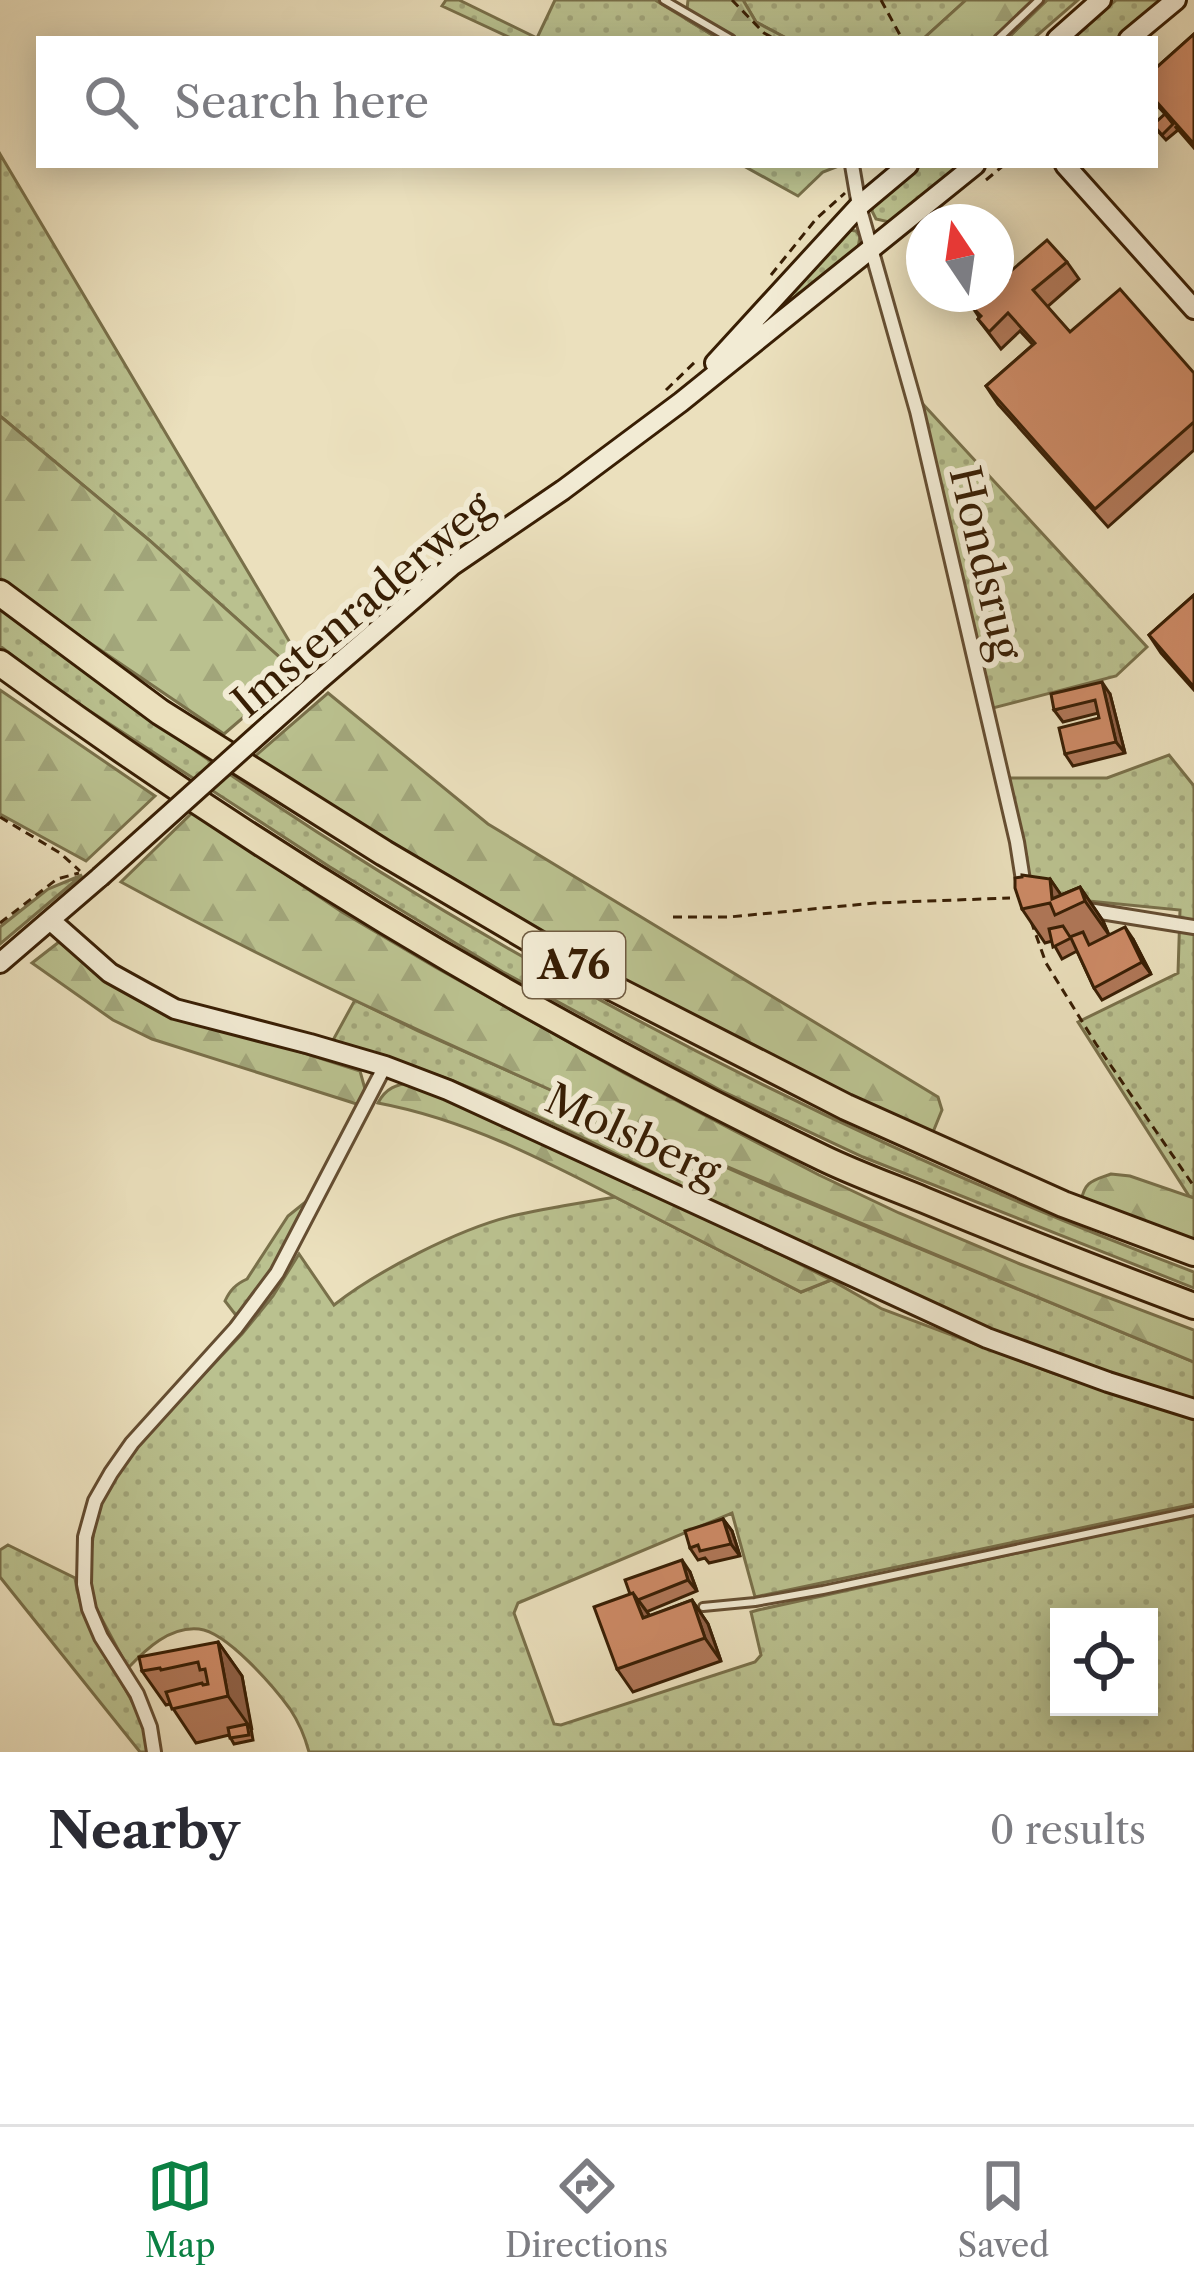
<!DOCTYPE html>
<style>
:root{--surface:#fff;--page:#f2f2f3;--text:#2b2b33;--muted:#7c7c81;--line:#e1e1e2;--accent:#0b8043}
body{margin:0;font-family:"Libre Caslon Text",serif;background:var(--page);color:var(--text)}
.controls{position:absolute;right:36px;bottom:36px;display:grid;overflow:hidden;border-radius:0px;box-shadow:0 6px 30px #0003}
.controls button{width:108px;height:108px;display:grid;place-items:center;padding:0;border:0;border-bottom:3px solid var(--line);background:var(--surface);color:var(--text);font:60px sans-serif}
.compass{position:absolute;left:906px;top:204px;width:108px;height:108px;border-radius:50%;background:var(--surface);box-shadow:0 6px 30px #0003;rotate:347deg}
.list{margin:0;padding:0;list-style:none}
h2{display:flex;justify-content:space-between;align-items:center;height:156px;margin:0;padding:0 48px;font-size:51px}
h2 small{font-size:39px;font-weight:400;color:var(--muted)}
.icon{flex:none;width:66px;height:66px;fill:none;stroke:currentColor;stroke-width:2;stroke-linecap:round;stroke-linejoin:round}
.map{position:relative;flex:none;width:1194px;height:1752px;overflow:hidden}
.search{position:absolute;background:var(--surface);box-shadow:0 6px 30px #0003;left:36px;right:36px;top:36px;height:132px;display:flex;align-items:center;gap:30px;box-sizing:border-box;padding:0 42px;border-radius:0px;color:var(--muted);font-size:45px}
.sheet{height:372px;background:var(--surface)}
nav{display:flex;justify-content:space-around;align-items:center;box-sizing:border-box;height:168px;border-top:3px solid var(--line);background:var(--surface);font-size:33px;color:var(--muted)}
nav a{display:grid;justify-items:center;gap:6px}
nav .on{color:var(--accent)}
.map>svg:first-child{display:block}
.grass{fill:url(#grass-dots);stroke:#79704a;stroke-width:3;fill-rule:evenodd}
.forest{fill:url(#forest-firs);stroke:#79704a;stroke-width:3}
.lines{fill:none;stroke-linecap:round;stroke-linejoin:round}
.lane-casing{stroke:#654e32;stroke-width:12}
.street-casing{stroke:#654e32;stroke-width:18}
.secondary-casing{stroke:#381e04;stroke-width:24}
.highway-casing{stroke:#381e04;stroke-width:30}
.path{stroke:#381e04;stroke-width:3;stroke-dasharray:9 6;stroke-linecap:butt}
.lane{stroke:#f2ebd4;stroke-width:6}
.street{stroke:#f2ebd4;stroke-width:12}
.secondary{stroke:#f2ebd4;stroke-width:18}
.highway{stroke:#ebe0bd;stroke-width:24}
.secondary-bridge-casing{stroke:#381e04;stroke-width:24;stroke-linecap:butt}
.secondary-bridge{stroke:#f2ebd4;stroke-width:18}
.wall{fill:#b07758;stroke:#381e04;stroke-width:3}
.shaded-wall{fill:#906147;stroke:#381e04;stroke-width:3}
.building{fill:#cd8a66;stroke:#381e04;stroke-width:3}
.labels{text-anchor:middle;stroke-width:12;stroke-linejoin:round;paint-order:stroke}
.shield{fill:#f2ebd4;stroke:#705c42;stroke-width:3}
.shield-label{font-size:39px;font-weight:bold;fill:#381e04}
.street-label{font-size:42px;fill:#381e04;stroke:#f2ebd4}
</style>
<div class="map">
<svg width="1194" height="1752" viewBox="0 0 1194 1752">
<defs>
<pattern id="grass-dots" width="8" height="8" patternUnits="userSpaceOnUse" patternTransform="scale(3)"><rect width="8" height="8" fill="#bac18f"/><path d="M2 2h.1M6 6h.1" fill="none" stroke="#a1a57a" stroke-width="1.8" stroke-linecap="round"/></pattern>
<pattern id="forest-firs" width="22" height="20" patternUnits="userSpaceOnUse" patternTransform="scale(3)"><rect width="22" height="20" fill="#bac18f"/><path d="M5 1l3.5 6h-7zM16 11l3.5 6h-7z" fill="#a1a57a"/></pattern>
</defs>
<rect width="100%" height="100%" fill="#ebe0bd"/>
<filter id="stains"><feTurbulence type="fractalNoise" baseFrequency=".00167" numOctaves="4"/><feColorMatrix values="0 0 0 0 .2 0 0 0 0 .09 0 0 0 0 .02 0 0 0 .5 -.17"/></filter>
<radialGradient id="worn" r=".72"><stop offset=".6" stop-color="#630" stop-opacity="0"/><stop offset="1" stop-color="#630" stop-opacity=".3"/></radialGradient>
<path class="grass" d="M446,0H459L537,38L555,0H655L719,39H513L442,6Z
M743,0H966L923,39H788L756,22Z
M1047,0H1078L1033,39H1007Z
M1116,0H1168L1122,39H1071Z
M0,154L298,656L296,672L149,540L0,416Z
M742,165H841L823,172L798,196Z
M914,165H966L894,220L889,222L876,219L872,211L874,202Z
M849,230L856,231L860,236L858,248L767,323L765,321Z
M921,402L1147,647L1116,676L993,708Z
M0,608C362,888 766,1111 1194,1272V1288L863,1157L722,1091L503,972L330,867L62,693L0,646Z
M1169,755L1194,786V1198L1189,1196L1078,1022L1178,973L1180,910L1028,895L1001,778H1107Z
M82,875L0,944V927L48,889Z
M355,1000L418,1031L773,1188L1194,1362V1402C1131,1381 1065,1363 1002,1338C940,1313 879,1284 819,1255C659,1179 505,1086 332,1042Z
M313,1196L286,1248L238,1318L225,1301C230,1290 236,1284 247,1279L288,1216Z
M615,1197L801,1292L831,1280L882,1309L1050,1372L1133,1400L1194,1415V1504L755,1597L732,1513L518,1603L514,1613L554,1724L561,1725L755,1662L761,1655L751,1612L758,1610L1194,1514V1752H309C305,1737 298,1721 290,1709C274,1687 227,1632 199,1629C170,1626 146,1649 128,1668L91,1599L88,1578L96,1513L111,1482L132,1451L242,1334L273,1296L299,1254L334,1305C377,1271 459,1229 512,1216C546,1208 581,1203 615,1197ZM1059,1617H1149V1707H1059Z
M8,1545L75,1578C83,1643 139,1688 150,1752H140L0,1577V1550Z"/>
<path class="forest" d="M688,0H743L756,22L788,39H719L686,19Z
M966,0H1047L1007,39H923Z
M0,416L149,540L296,672L224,734L71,630L0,578Z
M0,690L155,796L86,861L0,814Z
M328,693L488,824L938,1097L942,1110L931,1137L708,1031L464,892L253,758Z
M193,812L342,912L435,967L624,1073L819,1175L899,1213L1020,1264L1194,1330V1362C992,1278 790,1195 589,1107C431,1037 273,965 121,882Z
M59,942L100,973L163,1013L193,1024L260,1039L360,1071L365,1089L360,1105L152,1039L113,1020L32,963Z
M414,1081L686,1206L831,1280L801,1292C741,1261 680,1230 619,1199C542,1159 464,1119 378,1103C386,1087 397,1085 414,1081Z
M1111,1174L1130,1176L1194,1198V1245L1081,1201C1085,1181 1092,1181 1111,1174Z"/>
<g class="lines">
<defs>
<path id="lane" d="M664,0L731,39
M998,39L1039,0
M703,1607L755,1602L823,1590L1194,1511"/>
<path id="street" d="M852,165L859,206L917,411L1017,842L1025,893
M1082,909L1194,927
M154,1752L150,1727L137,1694L101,1637L89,1609L84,1584L85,1537L95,1501L111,1473L132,1443L236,1328L277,1273L385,1066"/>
<path id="secondary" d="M1057,39L1101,0
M1129,39L1176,0
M1065,165L1194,309
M715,363L859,206L908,165
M316,683L453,565L563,490L681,402L975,165
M50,920L110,973L175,1009L310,1044L385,1066L448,1090L987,1338L1108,1382L1194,1409
M0,963L100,877"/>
<path id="highway" d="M0,593L160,712L384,853L615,989L846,1107L1063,1204L1194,1253
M0,663C258,853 535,1019 823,1158C856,1174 890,1186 924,1200C1013,1237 1103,1272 1194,1306"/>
</defs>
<use href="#lane" class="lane-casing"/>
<use href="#street" class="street-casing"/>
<use href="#secondary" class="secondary-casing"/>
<use href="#highway" class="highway-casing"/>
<path class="path" d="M732,0L764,33L775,39
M881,0L900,35
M986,180L1004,165
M771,275L816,219L845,193
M666,390L698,359
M0,817L60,853L80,871
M673,917H729L875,903L1010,898
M1031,921L1046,963L1096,1044L1193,1185
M0,923L57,879L79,873"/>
<use href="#lane" class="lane"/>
<use href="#street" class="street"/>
<use href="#secondary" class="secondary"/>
<use href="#highway" class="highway"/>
<defs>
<path id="secondary-bridge" d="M100,877L316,683"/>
</defs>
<use href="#secondary-bridge" class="secondary-bridge-casing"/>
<use href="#secondary-bridge" class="secondary-bridge"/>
</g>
<path class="wall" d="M1194,34V148L1175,126L1178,130L1166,140L1155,128L1165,114L1155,103V69Z
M1067,262L1079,279L1047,307L1070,332L1194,373V450L1108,527L998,404L986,386L1033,345L1020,331L1001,349L978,319L979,317L973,308L1000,286Z
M1194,595V690L1161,653L1149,635Z
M1110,694L1125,753L1073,766L1065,754L1099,718L1098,713L1063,722L1054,710Z
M1050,879L1061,895L1080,887L1103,921L1109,935L1133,939L1151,974L1102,1000L1094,988L1077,951L1062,959L1052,941L1045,943L1022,909Z
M723,1519L732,1531L740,1556L709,1563L705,1558L698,1560L690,1548Z
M690,1572L697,1591L646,1612L650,1616L692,1600L708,1624L721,1661L633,1692L617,1669L630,1594Z
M218,1642L242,1676L253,1740L234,1744L229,1735L196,1743L170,1704L166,1705L142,1671Z"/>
<path class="shaded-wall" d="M1102,682L1110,694L1125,753L1116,742Z
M1050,879L1070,908L1052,899Z
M1080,887L1103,921L1109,935L1085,901Z
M1125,927L1133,939L1151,974L1142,962Z
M723,1519L732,1531L740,1556L731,1544Z
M682,1560L690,1572L697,1591L688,1580Z
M633,1593L650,1616L643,1618Z
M692,1600L708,1624L721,1661L705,1638Z
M218,1642L242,1676L252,1730L228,1696Z"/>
<path class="building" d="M1194,34V144L1155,100V69Z
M1165,114L1173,124L1162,135L1155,127V123Z
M1047,240L1067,262L1033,290L1070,332L1120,289L1194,373V422L1095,509L986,386L1035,343L1008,313L989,332L978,319L981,316L973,308L984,298L982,294H996V282L1000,286L1008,279L1005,276Z
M1194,595V687L1149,635Z
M1102,682L1116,742L1065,754L1059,728L1099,718L1095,700L1054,710L1051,694Z
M1022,875L1050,879L1052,899L1080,887L1085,901L1055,915L1050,903L1022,909L1015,888V878L1022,877Z
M1063,926L1070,937L1083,932L1089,945L1125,927L1142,962L1094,988L1071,938L1053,947L1049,929Z
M723,1519L731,1544L700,1551L698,1545L690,1548L685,1531Z
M682,1560L688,1580L638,1600L633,1593L630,1594L625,1580Z
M633,1593L643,1618L692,1600L705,1638L617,1669L594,1607Z
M218,1642L228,1696L172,1709L166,1692L202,1683L203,1685L208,1684L205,1669L200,1670L198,1662L161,1670L160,1668L142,1671L139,1657Z
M247,1724L249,1735L230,1738L228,1728Z"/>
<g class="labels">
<rect class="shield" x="523" y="932" width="102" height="66" rx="9"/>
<g class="shield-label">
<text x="574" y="979">A76</text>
</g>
<g class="street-label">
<text transform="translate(986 563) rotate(77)" y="15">Hondsrug</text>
<text transform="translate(362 604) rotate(-40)" y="15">Imstenraderweg</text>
<text transform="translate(633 1135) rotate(25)" y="15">Molsberg</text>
</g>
</g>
<rect width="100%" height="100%" filter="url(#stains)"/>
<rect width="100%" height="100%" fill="url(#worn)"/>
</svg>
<div class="controls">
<button><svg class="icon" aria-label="locate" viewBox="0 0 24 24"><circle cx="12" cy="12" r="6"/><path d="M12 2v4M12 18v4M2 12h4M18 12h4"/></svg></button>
</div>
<svg class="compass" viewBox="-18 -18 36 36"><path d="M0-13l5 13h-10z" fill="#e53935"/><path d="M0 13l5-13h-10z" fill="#7c7c81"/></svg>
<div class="search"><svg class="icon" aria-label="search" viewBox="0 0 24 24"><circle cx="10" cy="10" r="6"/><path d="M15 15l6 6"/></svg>Search here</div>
</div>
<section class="sheet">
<h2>Nearby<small>0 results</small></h2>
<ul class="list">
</ul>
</section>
<nav>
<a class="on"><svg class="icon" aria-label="map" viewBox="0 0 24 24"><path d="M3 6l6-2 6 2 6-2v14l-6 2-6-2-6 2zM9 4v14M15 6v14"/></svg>Map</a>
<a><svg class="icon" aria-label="directions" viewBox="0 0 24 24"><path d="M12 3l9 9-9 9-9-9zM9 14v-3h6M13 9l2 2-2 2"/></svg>Directions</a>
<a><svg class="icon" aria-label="saved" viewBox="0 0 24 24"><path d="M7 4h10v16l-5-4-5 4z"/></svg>Saved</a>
</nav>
